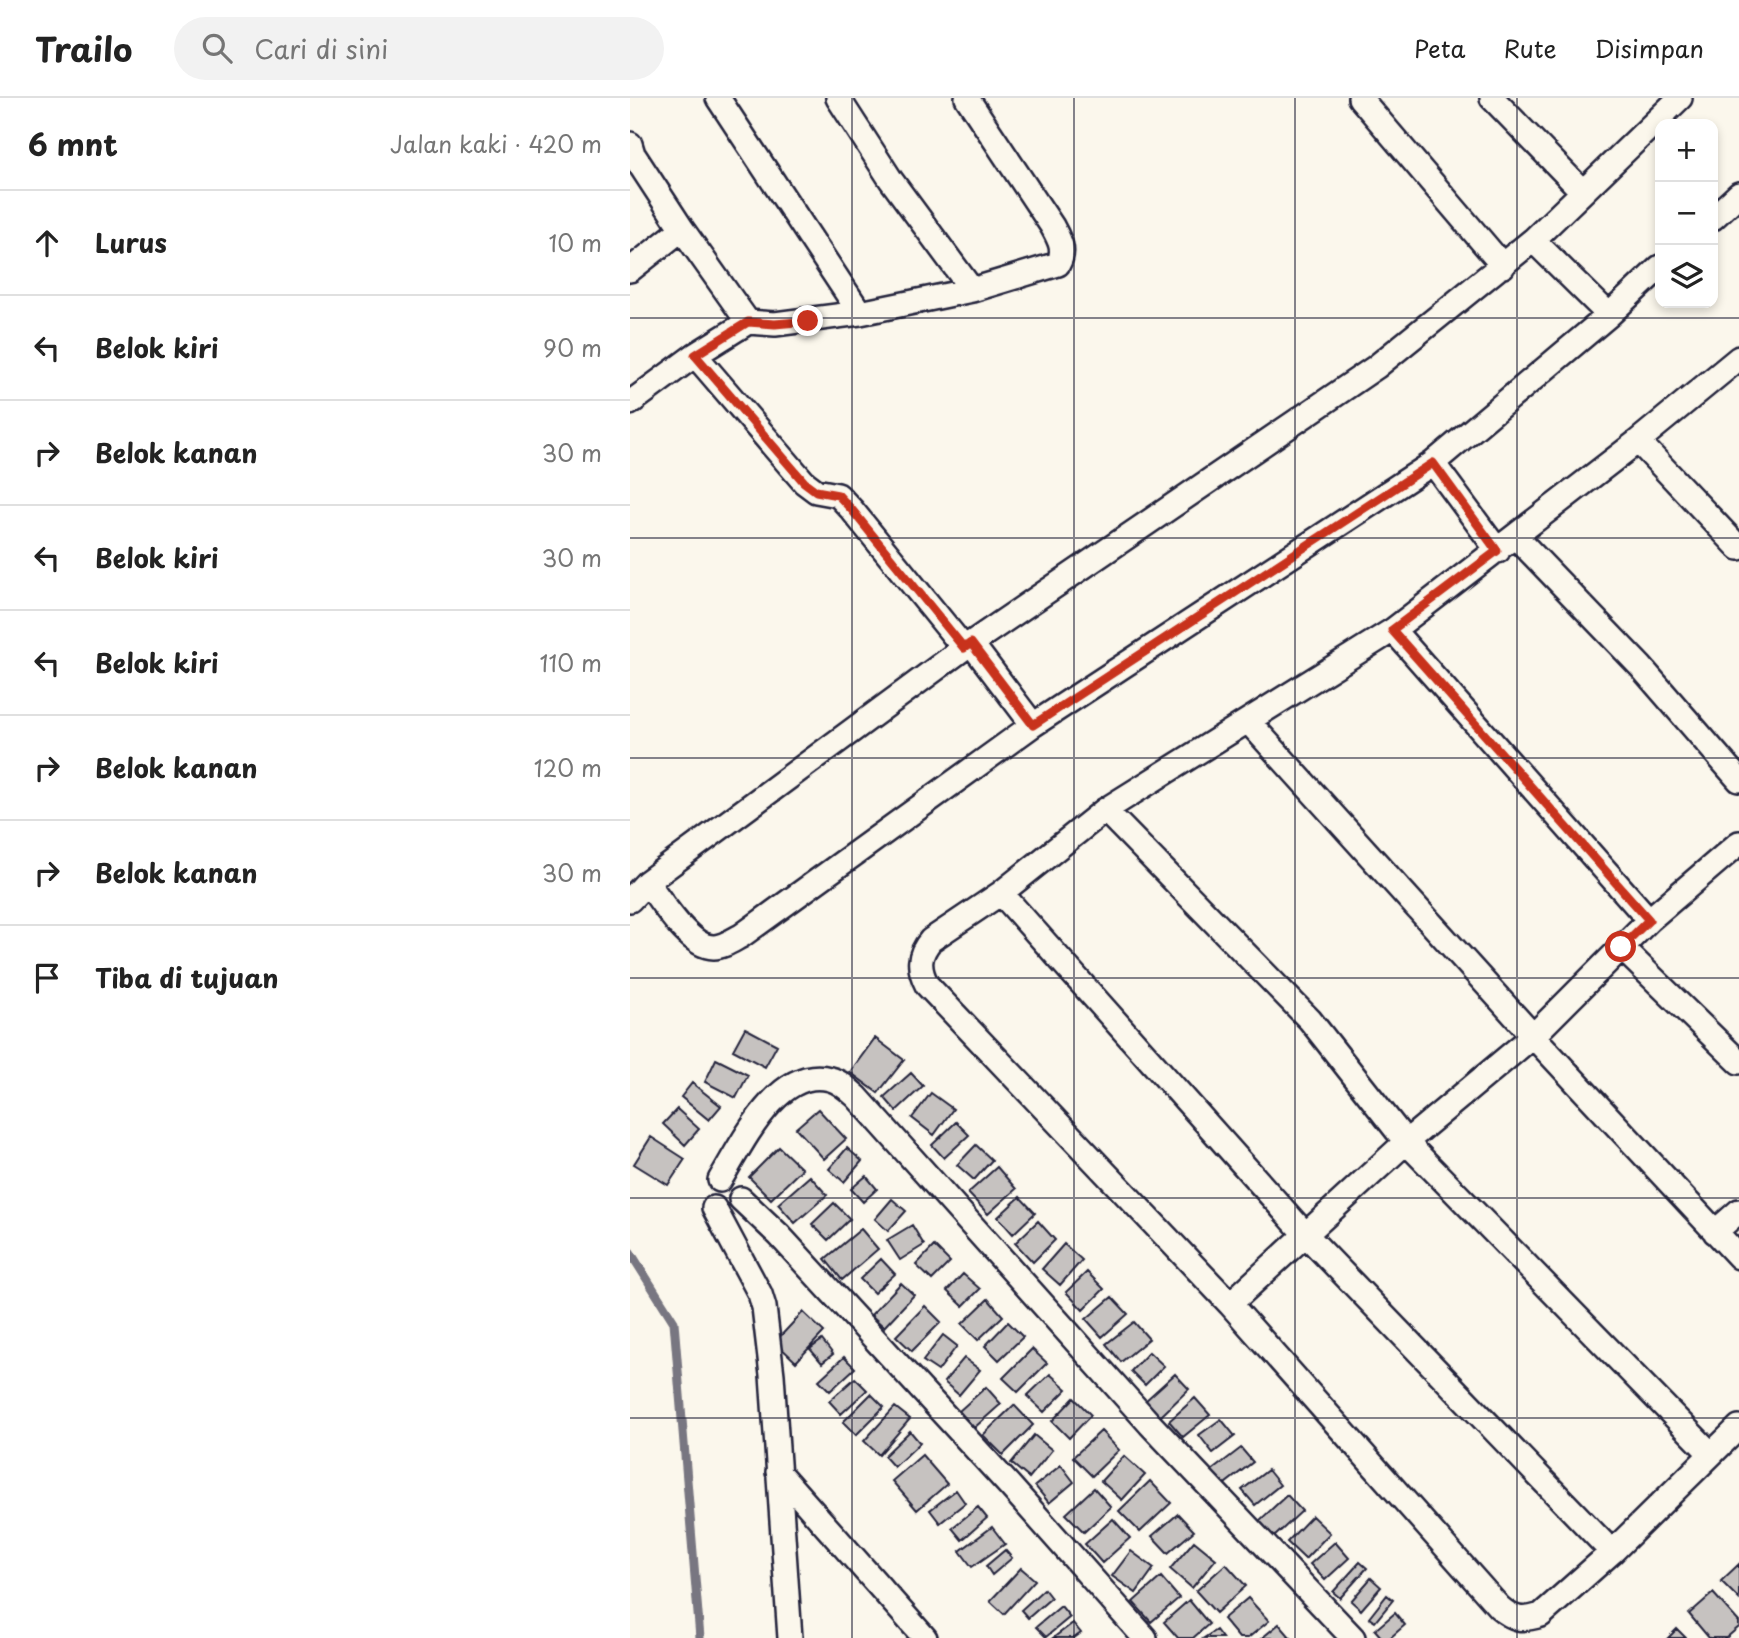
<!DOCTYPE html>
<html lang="id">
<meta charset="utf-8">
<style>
:root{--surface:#fff;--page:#f2f2f2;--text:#222;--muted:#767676;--line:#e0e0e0}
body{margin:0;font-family:"Playpen Sans",sans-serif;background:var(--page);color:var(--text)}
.controls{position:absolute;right:21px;top:21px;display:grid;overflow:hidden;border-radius:14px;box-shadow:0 4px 10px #0003}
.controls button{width:63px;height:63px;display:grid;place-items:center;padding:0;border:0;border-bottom:2px solid var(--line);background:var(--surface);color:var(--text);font:35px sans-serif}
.stop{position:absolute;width:21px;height:21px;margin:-16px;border:5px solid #c8321e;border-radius:50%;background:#fff}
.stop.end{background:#c8321e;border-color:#fff;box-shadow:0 2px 7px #0008}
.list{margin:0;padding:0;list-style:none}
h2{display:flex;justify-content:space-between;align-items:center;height:91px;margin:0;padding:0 28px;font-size:30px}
h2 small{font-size:23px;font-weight:400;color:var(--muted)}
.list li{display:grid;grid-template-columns:46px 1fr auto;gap:21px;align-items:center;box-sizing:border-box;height:105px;padding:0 28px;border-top:2px solid var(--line)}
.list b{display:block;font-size:26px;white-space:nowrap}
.list em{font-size:23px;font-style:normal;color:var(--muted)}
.icon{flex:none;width:38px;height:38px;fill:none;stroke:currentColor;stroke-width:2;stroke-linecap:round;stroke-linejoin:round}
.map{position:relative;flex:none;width:1109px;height:1540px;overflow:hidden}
header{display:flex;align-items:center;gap:42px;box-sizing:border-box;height:98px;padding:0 35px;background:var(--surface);border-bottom:2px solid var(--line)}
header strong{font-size:33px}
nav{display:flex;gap:38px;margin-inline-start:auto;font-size:24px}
.search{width:490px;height:63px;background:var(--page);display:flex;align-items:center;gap:18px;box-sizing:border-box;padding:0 24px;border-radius:38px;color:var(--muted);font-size:26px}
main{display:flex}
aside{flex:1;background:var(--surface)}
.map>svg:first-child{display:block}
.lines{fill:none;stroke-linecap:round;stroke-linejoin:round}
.stream{stroke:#787681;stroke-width:9}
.building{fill:#c6c2c0;stroke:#22223b;stroke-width:2}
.street-casing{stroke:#22223b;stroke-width:28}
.street{stroke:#fbf7ec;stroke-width:23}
.route{stroke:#c8321e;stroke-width:9}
.grid{fill:none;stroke:#22223b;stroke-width:2;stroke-opacity:0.55}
</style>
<header>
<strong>Trailo</strong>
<div class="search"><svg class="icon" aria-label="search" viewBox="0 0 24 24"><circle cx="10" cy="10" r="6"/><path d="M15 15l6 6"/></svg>Cari di sini</div>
<nav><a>Peta</a><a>Rute</a><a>Disimpan</a></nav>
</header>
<main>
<aside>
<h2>6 mnt<small>Jalan kaki · 420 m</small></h2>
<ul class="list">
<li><svg class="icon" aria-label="ahead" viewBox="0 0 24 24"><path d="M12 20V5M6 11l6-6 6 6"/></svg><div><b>Lurus</b></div><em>10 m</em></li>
<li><svg class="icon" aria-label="left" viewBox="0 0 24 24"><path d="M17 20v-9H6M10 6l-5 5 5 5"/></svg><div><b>Belok kiri</b></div><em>90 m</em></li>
<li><svg class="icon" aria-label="right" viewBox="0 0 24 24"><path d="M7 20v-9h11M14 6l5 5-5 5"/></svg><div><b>Belok kanan</b></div><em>30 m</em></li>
<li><svg class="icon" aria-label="left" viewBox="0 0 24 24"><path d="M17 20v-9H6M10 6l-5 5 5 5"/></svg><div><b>Belok kiri</b></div><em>30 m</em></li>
<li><svg class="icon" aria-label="left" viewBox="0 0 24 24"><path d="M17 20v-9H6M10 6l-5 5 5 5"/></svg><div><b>Belok kiri</b></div><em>110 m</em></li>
<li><svg class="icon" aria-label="right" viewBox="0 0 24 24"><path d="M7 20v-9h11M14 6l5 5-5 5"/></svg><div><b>Belok kanan</b></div><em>120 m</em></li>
<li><svg class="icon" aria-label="right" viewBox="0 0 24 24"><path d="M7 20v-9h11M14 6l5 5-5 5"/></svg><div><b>Belok kanan</b></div><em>30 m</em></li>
<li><svg class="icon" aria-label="arrive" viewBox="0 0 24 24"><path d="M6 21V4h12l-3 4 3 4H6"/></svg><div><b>Tiba di tujuan</b></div></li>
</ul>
</aside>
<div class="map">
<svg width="1109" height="1540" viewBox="0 0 1109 1540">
<rect width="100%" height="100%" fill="#fbf7ec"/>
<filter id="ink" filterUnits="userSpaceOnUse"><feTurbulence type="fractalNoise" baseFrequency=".0143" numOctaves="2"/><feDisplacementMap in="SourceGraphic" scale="14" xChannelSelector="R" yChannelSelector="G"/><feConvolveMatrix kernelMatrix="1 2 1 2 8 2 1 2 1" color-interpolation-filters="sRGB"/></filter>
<g filter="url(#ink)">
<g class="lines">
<path class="stream" d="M0,1154L44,1224L70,1540"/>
</g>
<path class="building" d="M115,930L147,947L135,969L103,952Z
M245,940L274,962L248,995L220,974Z
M86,961L118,977L106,1000L75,984Z
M281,975L293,988L266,1013L254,999Z
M62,985L91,1008L79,1022L51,999Z
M301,995L323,1011L304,1037L282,1020Z
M47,1011L69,1031L55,1047L33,1026Z
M188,1011L216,1041L194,1061L166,1030Z
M326,1024L339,1037L314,1060L302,1047Z
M21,1039L55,1061L38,1087L4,1066Z
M346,1047L362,1062L344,1082L327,1067Z
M149,1049L172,1071L141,1101L119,1079Z
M217,1050L232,1063L214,1084L199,1071Z
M367,1069L386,1091L358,1116L338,1095Z
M180,1078L197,1097L165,1125L148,1106Z
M236,1078L247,1091L233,1104L221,1091Z
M390,1099L405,1115L383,1136L368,1119Z
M262,1101L276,1113L258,1133L245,1121Z
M204,1105L220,1121L198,1142L182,1126Z
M408,1123L425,1142L403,1164L385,1145Z
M282,1127L294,1147L270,1162L257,1142Z
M231,1131L248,1151L212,1182L195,1161Z
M434,1146L452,1162L430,1187L412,1171Z
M304,1148L320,1164L302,1182L286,1167Z
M251,1161L265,1176L244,1195L230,1181Z
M457,1174L474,1191L453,1212L436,1194Z
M333,1176L350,1191L333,1208L317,1193Z
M271,1185L284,1197L254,1229L241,1217Z
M482,1199L498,1216L472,1239L456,1221Z
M358,1201L373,1218L348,1242L332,1226Z
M295,1208L311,1224L282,1253L266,1238Z
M173,1214L194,1234L166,1264L145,1244Z
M378,1224L393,1239L369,1262L355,1248Z
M504,1224L519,1241L491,1264L476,1246Z
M313,1237L327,1248L308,1273L293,1263Z
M192,1242L203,1256L192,1265L180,1251Z
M402,1251L417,1265L388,1294L373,1280Z
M519,1254L534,1268L515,1287L501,1273Z
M214,1259L225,1270L200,1293L189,1282Z
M334,1260L350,1272L329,1297L314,1284Z
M420,1276L437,1291L414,1314L397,1298Z
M545,1276L559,1291L530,1319L515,1303Z
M225,1280L237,1292L211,1316L199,1303Z
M356,1289L371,1306L344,1330L329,1313Z
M241,1296L254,1309L226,1337L213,1324Z
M444,1300L461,1317L439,1340L422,1323Z
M565,1300L580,1317L553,1339L539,1323Z
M384,1307L403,1327L373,1357L353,1337Z
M265,1309L280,1321L249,1357L234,1343Z
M591,1321L605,1338L583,1355L569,1337Z
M280,1333L290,1345L264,1369L254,1358Z
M471,1333L489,1352L462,1378L443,1359Z
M404,1337L422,1352L399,1380L381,1365Z
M611,1350L623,1364L587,1392L576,1377Z
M292,1357L317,1386L287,1412L262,1383Z
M494,1358L515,1377L492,1402L471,1383Z
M431,1367L444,1384L419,1405L405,1388Z
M638,1372L650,1387L625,1407L612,1392Z
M520,1383L541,1405L510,1434L489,1413Z
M464,1390L481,1409L454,1434L436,1416Z
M326,1392L335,1405L310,1425L300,1412Z
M657,1397L672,1413L644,1439L629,1423Z
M348,1409L357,1420L332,1442L322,1430Z
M548,1416L564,1433L538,1455L522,1438Z
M682,1418L700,1435L675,1461L657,1444Z
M483,1421L500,1440L472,1465L455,1446Z
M362,1429L375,1446L342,1469L330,1453Z
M564,1443L586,1461L562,1490L540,1471Z
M705,1444L719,1460L695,1482L680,1466Z
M375,1452L382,1460L362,1477L356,1468Z
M501,1453L524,1470L506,1495L482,1478Z
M730,1464L737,1470L710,1500L703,1494Z
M596,1466L616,1488L586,1515L566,1493Z
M1109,1466V1501L1091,1483Z
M391,1470L405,1482L374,1516L360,1503Z
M531,1479L549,1500L521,1524L503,1504Z
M741,1480L751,1489L731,1512L721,1503Z
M414,1491L421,1500L398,1520L391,1512Z
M1083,1495L1109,1524V1529L1096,1540H1079L1059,1516Z
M757,1497L763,1502L745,1524L739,1520Z
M618,1500L639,1523L618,1540H609L593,1521Z
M559,1502L579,1526L563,1540H548L534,1524Z
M431,1508L440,1519L416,1539L406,1529Z
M765,1515L775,1527L760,1540H752L745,1532Z
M443,1525L451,1535L444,1540H423Z
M649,1526L661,1540H632Z
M1047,1531L1056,1540H1038Z
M586,1532L592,1540H574Z"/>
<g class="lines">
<defs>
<path id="street" d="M88,0L230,215
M208,0L261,82L342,192
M730,0L873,168
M862,0L952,93
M0,46L3,56L52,131L118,224L145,226L230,215L342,192L428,166C436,152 429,141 422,128L337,0
M1083,120L1109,96
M903,142L979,217
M1030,169L979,217L803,365L403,627L111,838C103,842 93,849 84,849C59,850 31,802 17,784L334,550L746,269L903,142L1050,0
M0,172L52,131
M65,257L174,384L186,393L208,397L222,412L334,550
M1109,260L1008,343L763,532L475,712L371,795L301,842C288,857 288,870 297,887L600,1206L869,1509C884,1522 892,1523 911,1517L982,1454L1109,1329
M0,305L65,257L118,224
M1008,343L1109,450
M803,365L868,453
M886,439L1011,569L1109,682
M763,532L1019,822
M341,545L403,627
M618,623L903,938L1109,1159
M475,712L680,922L776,1044L1081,1356
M371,795L676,1137L982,1454
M0,802L17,784
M991,849L1109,964
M90,1082C111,1048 148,967 200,981C210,983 219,992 227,999L520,1326L723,1540
M111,1101L149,1137L380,1388L515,1540
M84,1110L130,1196L134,1209L142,1277L160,1540
M1085,1134L1109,1113
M600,1206L776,1044L903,938L1019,822L1109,745
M148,1374L295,1540"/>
</defs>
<use href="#street" class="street-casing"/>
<use href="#street" class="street"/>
</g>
</g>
<g class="lines" filter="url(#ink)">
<path class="route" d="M178,223L145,226L118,224L65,257L174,384L186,393L208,397L222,412L334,550L341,545L403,627L803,365L867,453L762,532L1019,822L991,849"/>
</g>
<path class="grid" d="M222,0V1540M444,0V1540M665,0V1540M887,0V1540M0,220H1109M0,440H1109M0,660H1109M0,880H1109M0,1100H1109M0,1320H1109"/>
</svg>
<div class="controls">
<button>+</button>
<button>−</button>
<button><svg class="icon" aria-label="layers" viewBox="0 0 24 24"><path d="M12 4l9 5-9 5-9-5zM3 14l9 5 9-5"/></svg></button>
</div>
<div class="stop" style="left:991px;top:849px"></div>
<div class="stop end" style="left:178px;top:223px"></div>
</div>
</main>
